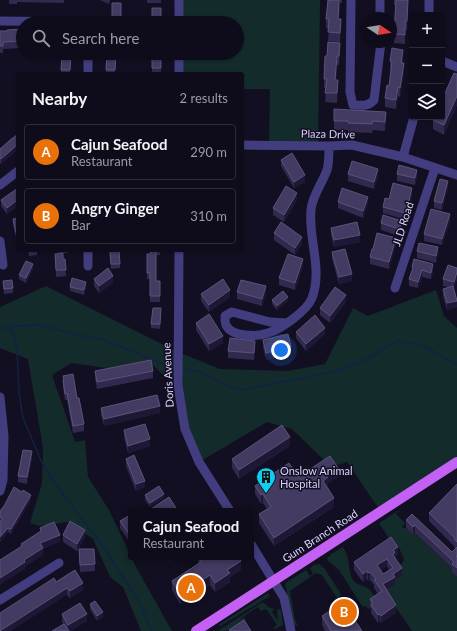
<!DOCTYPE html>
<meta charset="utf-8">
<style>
:root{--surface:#0e0b1a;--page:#171423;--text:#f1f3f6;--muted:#9b9ba2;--line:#2e2b39;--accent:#1a73e8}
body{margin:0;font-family:Lato,sans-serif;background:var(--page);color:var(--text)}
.controls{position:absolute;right:12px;top:12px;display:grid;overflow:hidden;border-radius:4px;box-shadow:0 1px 3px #0004}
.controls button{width:36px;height:36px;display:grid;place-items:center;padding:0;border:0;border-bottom:1px solid var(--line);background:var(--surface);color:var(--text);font:20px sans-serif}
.compass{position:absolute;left:361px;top:12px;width:36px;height:36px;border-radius:50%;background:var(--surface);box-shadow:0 1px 3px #0004;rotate:102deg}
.you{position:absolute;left:281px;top:350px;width:14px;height:14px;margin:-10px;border:3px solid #fff;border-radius:50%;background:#1a73e8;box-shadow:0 0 0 6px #1a73e833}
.badge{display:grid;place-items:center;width:26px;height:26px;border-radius:50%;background:var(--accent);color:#fff;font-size:13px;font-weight:700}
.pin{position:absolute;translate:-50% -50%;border:2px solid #fff;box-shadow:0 1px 4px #0006}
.popup{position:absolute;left:128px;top:508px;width:126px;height:52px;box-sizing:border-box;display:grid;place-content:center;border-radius:4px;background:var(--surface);filter:drop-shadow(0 1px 3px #0005);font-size:13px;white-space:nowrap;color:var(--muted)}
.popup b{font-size:15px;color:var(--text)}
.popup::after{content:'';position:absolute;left:50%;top:100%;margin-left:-8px;border:8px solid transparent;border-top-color:var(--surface)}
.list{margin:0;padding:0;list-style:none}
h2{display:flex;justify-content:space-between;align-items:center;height:52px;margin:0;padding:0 16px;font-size:17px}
h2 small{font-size:13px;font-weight:400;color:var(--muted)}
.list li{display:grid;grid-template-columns:26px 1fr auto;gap:12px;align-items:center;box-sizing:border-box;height:56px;margin:0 8px 8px;padding:0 8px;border:1px solid var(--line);border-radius:4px}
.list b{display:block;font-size:15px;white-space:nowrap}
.list p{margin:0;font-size:13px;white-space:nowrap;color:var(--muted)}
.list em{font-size:13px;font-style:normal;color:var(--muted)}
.icon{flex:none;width:22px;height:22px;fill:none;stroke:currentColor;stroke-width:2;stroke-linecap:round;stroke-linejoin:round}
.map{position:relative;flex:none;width:457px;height:631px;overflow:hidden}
.search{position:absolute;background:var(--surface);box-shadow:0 1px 3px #0004;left:16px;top:16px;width:228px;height:44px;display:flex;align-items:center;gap:10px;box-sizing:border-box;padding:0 14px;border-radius:22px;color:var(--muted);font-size:15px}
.panel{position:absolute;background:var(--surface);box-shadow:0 1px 3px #0004;left:16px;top:72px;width:228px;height:180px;border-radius:4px}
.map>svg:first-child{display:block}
.green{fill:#132b2b}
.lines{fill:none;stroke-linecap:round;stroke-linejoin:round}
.stream{stroke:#124;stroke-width:1.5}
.minor{stroke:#423d7e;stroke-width:9}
.major{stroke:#c461f5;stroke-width:10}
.wall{fill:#32294f;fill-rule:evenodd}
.shaded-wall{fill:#1e1735}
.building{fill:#443b62;stroke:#5b537a;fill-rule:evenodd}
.labels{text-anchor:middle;stroke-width:3;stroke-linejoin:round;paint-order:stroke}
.street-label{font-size:11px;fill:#d9d3fc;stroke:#130f22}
.poi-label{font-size:11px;fill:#d9d3fc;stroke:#130f22;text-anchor:start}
</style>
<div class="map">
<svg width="457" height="631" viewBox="0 0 457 631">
<rect width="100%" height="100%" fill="#130f22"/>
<path class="green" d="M179,0H320L318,146L269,145L270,89H242V74H179V53H237V23H179Z
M46,286L178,352L220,369L288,371L325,364L353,308L368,316L436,290L444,316L457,328V469L452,465L381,512L347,462L338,465L326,462L292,429L267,422L199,462L185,429L178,375L162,374L153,365L114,369L71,363L52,375L75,442L85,440L88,477L109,510L136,567L172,631H141L123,587L110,577L93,539L68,522L40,526L30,523L42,483L43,448L28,359L0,348V307Z
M398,511H400L396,513L397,515L406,524H404L402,528H406L413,535L415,533L454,570L452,572L457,577V631H412L390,599L368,609L366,606L364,607L362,606L339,570L328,561L327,557H329L331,554L343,547C351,559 347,569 353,580C357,586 364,585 369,589C371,591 373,595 375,597L395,585L390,577L396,566L402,564L404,559L399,548L388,537L379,523Z
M318,563L324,568L341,594L340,596L337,598L322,575L316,573L290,591L295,620L298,626L294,625C290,614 291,602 286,591L287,590L285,585L287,582L306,570L310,576L313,574L310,568L315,564L318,565Z
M268,593L270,596L219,627L220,624Z
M263,602L268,607L274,609L272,612L278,621L277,609L281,610L283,625L275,629L273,628L277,625L266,609L261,611L258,607L241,618V619L244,617L246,621C238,628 230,631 220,631L219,630Z"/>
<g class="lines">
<path class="stream" d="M8,327L14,335L17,348L19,393L23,418L42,463L56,485L102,545L127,583L140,603L151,631
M0,329L14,326L41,325L74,334L105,340L169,367
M185,368L199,372L232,388L244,390L266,385L304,378L342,369L367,359L397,341L421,345L457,364"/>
<path class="minor" d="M179,0V23
M351,0L350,92L353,105C361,105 368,107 374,100L381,42
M380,0V18
M429,0V15
M0,21L88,22V23
M442,61L457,67
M88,74V53
M179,74V53
M242,145L329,146L352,145L403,157L457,175
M403,157L414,117
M0,185L18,171
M0,241L3,265
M88,250V266
M179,250L178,385L183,417L185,429L199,462L230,511
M395,288L435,168
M287,323L270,322L232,312L225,316C225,318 225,323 226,325C231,337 258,337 268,333C281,329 307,311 312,298C323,269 308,239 311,210C312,196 322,184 327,170C329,163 329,154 329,146
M0,397L4,436L3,480L0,491
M251,544L284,598L291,631
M0,600L59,563"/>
<path class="major" d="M196,631L457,462"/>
</g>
<path class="wall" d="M9,0H64V3L17,2V4H9Z
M100,0H110L109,4Z
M147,0H161V3H147Z
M328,0H342V3H340L339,19L341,28L340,42L328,41L329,28H326V19Z
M394,0H408L407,30H405V44L394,43L396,5H394Z
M112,3H121V23H112Z
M152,8H161V23H152Z
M21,29V48L3,49V53H0V31H7Z
M340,52L339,65H337L336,80L338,89L337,103L325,102L326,88H324V79L327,56Z
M107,53H113V54H116L115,74H106Z
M152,53H161V73H152Z
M71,59L70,74H61V70Z
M403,59V63L404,72L400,97L398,96L396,109L385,107V98L389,86L391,71L390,70V61Z
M457,74V105L444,135L433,129V120Z
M334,109L386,112L385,131L373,130L372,133L348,132V130H334Z
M18,134V150V149L1,164L0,163V149Z
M281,160L305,182L294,188L281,166Z
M348,174L378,176L374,189L348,181Z
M397,174L417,177L415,185L397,181Z
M18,188L17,209L16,207L7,214L1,206V200Z
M448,188L442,210L434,208V201Z
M412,195L406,220L383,213V207L389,199Z
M297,200L284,222L273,215V208Z
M338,202L368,204L363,218L338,208Z
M18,218L16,238L13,224V219Z
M450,221L442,245L424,241V234Z
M381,223L402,228L399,236L381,230Z
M331,228L360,242L334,247L331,235Z
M274,233L302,244L295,255L274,240Z
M396,244L389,269L370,264V257L373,249Z
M28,250H37V255L29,256Z
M59,250H68V253H59Z
M109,250L120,264V268L111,269Z
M151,250H160V255H156V281H160V302H150V279H147V254H150Z
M417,251L438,254L436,263L417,258Z
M332,252L352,281L339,284L332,259Z
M55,254L63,259H65L66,276L56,277Z
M457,263V279L454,289L457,300V307L447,310L443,296V289L449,287L443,286V279L457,268Z
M303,266L295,290L279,285V278Z
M412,267L433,271L431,279L422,277L418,288L409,286V279L412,272Z
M33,269L26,283L19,279V275Z
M94,279L113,283L99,293L94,286Z
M3,281L13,288V293L4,294Z
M86,286L84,295L70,291V287Z
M237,292L266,293L262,306L237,299Z
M201,294L230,297L209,312L201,301Z
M272,300L288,301L277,310L272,304Z
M346,302L330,323L320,315V308Z
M161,313L160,329L151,328V324Z
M196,323L223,343L209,351L196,330Z
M296,332L325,334L306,351L296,338Z
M263,340L291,354L266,360L263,347Z
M255,347L254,360L228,358V351Z
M95,371H153V378L97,389L95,378Z
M63,376L77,398L84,424V431L73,433L67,400H65L63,387Z
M101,408L160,413L104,426L101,415Z
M124,430L150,446L128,453L124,437Z
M290,446L239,479L232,468V459Z
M32,458L27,484L18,482V476Z
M126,459L145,487L136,491L126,466Z
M298,477H338L328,483V486L327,487L334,507L274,546L259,523V514L267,509L263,503L261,504L255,494V486Z
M457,484V577L452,572V568L415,533L413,535L406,528V520L412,514L452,552L455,549L454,547V546L429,521V513Z
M145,495L164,498L150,507L145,500Z
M31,500L11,534L8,532L0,542V511Z
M131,516V544L120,528V521Z
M63,535L85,537L77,551L63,542Z
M79,549H94L95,571L80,572Z
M398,555L395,557V558L402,576L395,580V584L387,590L396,613L381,623L380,621L378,623L371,613V609L370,607V599L378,594L374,588V585L370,580L368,581L367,579L363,582L354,570V562ZM387,566L389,570L383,574L381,570Z
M166,557H175L169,561Z
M198,557H239L241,570L230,577V582L215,592L210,585L180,604L172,590V581L198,564Z
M56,582L83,590L70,598L67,595Z
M90,604L103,617L97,621L90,609Z
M62,614L87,621L70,631H52L63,624L62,621Z
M322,616L362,631H325L322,625Z"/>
<path class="shaded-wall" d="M339,0L340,3L338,28V19Z
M341,19V28L340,42V33Z
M340,43V52L339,65V56Z
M403,50V59L401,72V63Z
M337,56V65L335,89V80Z
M404,63V72L400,97V88Z
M338,80V89L337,103V93Z
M398,87V96L396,109V100Z
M457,96V105L444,135V125Z
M18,144V149L1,164V159Z
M378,169V176L374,189V182Z
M417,170V177L415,185V178Z
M305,175V182L294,188V182Z
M448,181V188L442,210V203Z
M412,188V195L406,220V213Z
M297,193V200L284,222V215Z
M368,197V204L363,218V211Z
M16,201V207L7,214V208Z
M17,203H18V209H17Z
M450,214V221L442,245V239Z
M402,221V228L399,236V229Z
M16,233H18V237L16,238Z
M360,235V242L334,247V240Z
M302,237V244L295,255V248Z
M396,238V244L389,269V262Z
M438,247V254L436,263V256Z
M303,259V266L295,290V283Z
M33,264V269L26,283V278Z
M433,264V271L431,279V273Z
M422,270V277L418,288V282Z
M457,272V279L454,289V282Z
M352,274V281L339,284V277Z
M113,276V283L99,293V286Z
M86,282V286L84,295V290Z
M266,286V293L262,306V299Z
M230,290V297L209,312V305Z
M346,295V302L330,323V316Z
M288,297V301L277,310V306Z
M457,301V307L447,310V303Z
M325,328V334L306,351V344Z
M223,336V343L209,351V344Z
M255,341V347L254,360V353Z
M291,347V354L266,360V353Z
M160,406V413L104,426V419Z
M290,437V446L239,479V470Z
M150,439V446L128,453V446Z
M32,451V458L27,484V477Z
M338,468V477L328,483V486L323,489V481L327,475Z
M145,481V487L136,491V484Z
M164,494V498L150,507V503Z
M263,494V503L261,504V495Z
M31,495V500L11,534V529Z
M334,498V507L274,546V538Z
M415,525V533L413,535V527Z
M8,528V532L0,542V537Z
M85,530V537L77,551V544Z
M60,535V542L43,549V555L25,567V569L0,585V578L24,560L40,543Z
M398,547V555L395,557V559L393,555V550Z
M169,557H175L169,561Z
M387,559V566L377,573V565Z
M241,561V570L230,577V582L215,592V583L227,570Z
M402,568V576L395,580V584L383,592V584L393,574Z
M367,571V579L363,582V574Z
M370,572V580L368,581V573Z
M210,575V585L180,604V595Z
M83,583V590L70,598V591Z
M67,588V595L11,631H1Z
M396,605V613L381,623V616Z
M103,612V617L97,621V616Z
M87,614V621L70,631H68V625Z
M380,614V621L378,623V615Z"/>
<path class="building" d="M328,0H339L338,19H341L340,33L328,32L329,19H326Z
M396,0H408L407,21H405V35L394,34Z
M112,3H121V21H112Z
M152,8H161V20L152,21Z
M21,29V41L3,42V46H0V31H7V30Z
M328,42L340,43L339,56H337L335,80H338L337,93H325L327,79H324L325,56H327Z
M392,48L403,50L401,63H404L400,88L398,87L396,100L385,98L387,85L389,86L392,62L390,61Z
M107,53H112V54H116L115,70H106Z
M152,53H161V68H152Z
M62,54L71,55L70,70H61Z
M454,73L457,74V96L444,125L433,120L434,117H442V100Z
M334,109L386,112L385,122L373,121L372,124L348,123V121H334Z
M18,134V144L1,159L0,158V149L9,141Z
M292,153L305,175L294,182L281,160Z
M352,161L378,169L374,182L348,174Z
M399,165L417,170L415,178L397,174Z
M440,179L448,181L442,203L434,201Z
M393,183L412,188L406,213L383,207L385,198L389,199Z
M286,186L297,193L284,215L273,208Z
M18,188V203H17L16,201L7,208L1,200Z
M342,188L368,197L363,211L338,202Z
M431,209L450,214L442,239L424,234Z
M383,215L402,221L399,229L381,223Z
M18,218V233H16L13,219Z
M281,222L302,237L295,248L274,233Z
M357,222L360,235L334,240L331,228Z
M377,233L396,238L389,262L370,257L372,249H373Z
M419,243L438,247L436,256L417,251Z
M345,249L352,274L339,277L332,252Z
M29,250H37L29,252Z
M110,250H119L120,264H111Z
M151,250H156V281H160V296H150V273H147V254H150Z
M63,253V259H65L66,270H56L55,254Z
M288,254L303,259L295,283L279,278Z
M414,259L433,264L431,273L422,270L418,282L409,279L413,268L412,267Z
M26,261L33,264L26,278L19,275Z
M448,265L457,268V272L454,282L443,279Z
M108,268L113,276L99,286L94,279Z
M72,278L86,282L84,290L70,287Z
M223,279L230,290L209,305L201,294Z
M12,280L13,288L4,289L3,281Z
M241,280L266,286L262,299L237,292Z
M453,286L457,301L447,303L443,289Z
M335,287L346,295L330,316L320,308Z
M283,291L288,297L277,306L272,300Z
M153,308H161L160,324H151Z
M209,314L223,336L209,344L196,323Z
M315,315L325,328L306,344L296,332Z
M288,334L291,347L266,353L263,340Z
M230,338L255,341L254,353L228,351Z
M151,360L153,371L97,382L95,371Z
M73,374L77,398H79L84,424L73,426L67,393L65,394L63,380H64L63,376Z
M157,395L160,406L104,419L101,408Z
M145,424L150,439L128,446L124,430Z
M282,425L290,437L239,470L232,459Z
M23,450L32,451L27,477L18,476Z
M134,455L145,481L136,484L126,459Z
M330,456L338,468L327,475L328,477L323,481L334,498L274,538L259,514L271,507L263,494L261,495L255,486L289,463L298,477Z
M457,484V542L454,539L455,538L429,513Z
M159,486L164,494L150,503L145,495Z
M14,487L22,492L23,490L31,495L11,529L8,528L0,537V522L3,519L0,517V511L4,506Z
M169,497L178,511H152L151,509Z
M412,514L452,552L457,547V556H456L457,557V568L452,564L454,562L415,525L413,527L406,520Z
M130,515L131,516V537L120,521Z
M70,521L85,530L77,544L63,535Z
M54,522L60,535L40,543L43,548L24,560L25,562L0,578V559V560L22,546L21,544L41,531L40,528Z
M391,537L398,547L393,550L395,552L393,555L402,568L393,574L395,577L383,584L396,605L381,616L380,614L378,615L371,605L373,604L370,599L382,591L374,580L376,579L370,572L368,573L367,571L363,574L354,562ZM387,559L393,568L383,574L377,565Z
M79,549H94L95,564L80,565Z
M198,557H239L241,561L227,570L230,573L215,583L210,575L180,595L172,581L201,562Z
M75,570L83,583L70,591L67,588L0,631V613L54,578L56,582Z
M95,601L103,612L97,616L90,604Z
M343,602L362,631H331L322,616Z
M80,603L87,614L68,625L62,614Z
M244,620L251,631H230L229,630Z
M64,624L69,631H52Z"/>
<defs>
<symbol id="building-pin" viewBox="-11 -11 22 30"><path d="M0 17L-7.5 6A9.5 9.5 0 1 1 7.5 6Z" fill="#0fcdec" stroke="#130f22"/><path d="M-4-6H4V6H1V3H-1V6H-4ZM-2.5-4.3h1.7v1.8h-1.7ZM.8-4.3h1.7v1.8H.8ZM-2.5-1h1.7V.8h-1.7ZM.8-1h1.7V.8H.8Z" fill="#111"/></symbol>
</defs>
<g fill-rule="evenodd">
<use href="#building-pin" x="255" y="466" width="22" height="30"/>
</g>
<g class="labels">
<g class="street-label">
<text transform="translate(328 134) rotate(1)" y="4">Plaza Drive</text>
<text transform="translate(403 224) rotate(-72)" y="4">JLD Road</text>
<text transform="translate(168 375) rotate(-93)" y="4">Doris Avenue</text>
<text transform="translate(320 536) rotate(-33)" y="4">Gum Branch Road</text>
</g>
<g class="poi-label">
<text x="280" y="475">Onslow Animal<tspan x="280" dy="13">Hospital</tspan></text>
</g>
</g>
</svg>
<div class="controls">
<button>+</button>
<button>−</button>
<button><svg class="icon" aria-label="layers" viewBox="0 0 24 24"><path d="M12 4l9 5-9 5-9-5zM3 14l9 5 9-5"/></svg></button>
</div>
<svg class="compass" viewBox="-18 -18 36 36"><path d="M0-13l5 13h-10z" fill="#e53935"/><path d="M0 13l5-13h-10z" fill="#9b9ba2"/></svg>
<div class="you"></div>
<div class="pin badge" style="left:191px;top:588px;background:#e8710a">A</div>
<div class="popup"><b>Cajun Seafood</b>Restaurant</div>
<div class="pin badge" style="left:344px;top:612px;background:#e8710a">B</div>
<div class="search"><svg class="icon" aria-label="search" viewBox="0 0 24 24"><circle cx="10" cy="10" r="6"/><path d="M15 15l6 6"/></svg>Search here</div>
<section class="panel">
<h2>Nearby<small>2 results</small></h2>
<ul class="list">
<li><span class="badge" style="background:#e8710a">A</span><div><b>Cajun Seafood</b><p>Restaurant</p></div><em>290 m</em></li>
<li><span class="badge" style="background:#e8710a">B</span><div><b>Angry Ginger</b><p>Bar</p></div><em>310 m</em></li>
</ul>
</section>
</div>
